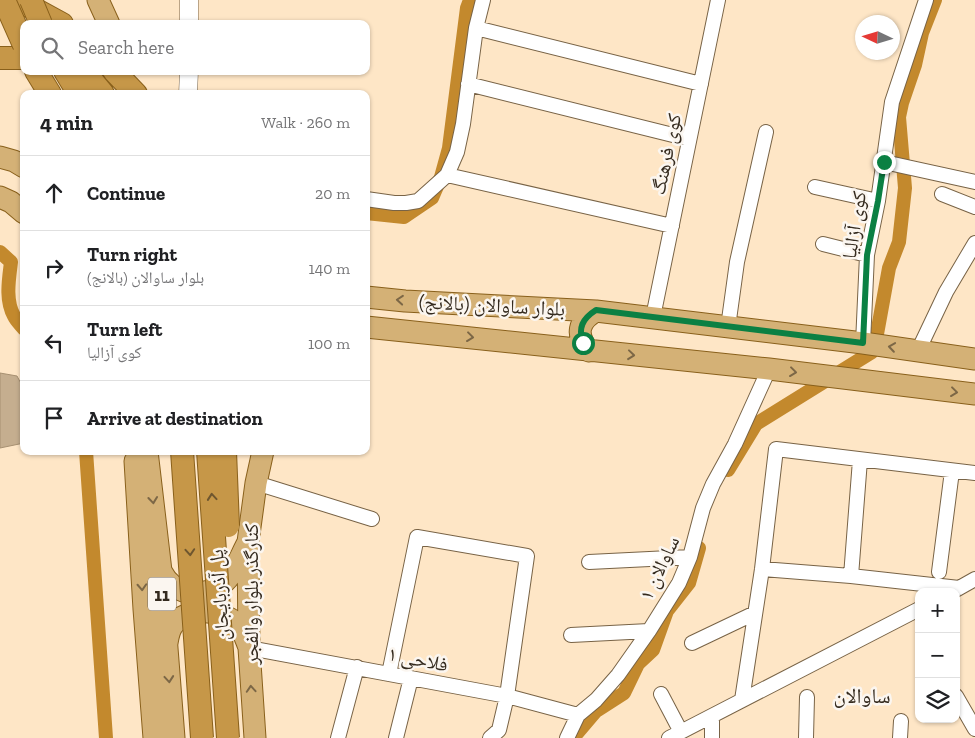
<!DOCTYPE html>
<meta charset="utf-8">
<style>
:root{--surface:#fff;--page:#f2f2f2;--text:#202124;--muted:#757577;--line:#e0e0e0}
body{margin:0;font-family:"Zilla Slab","Noto Naskh Arabic",serif;background:var(--page);color:var(--text)}
.controls{position:absolute;right:15px;bottom:15px;display:grid;overflow:hidden;border-radius:10px;box-shadow:0 1px 4px #0004}
.controls button{width:45px;height:45px;display:grid;place-items:center;padding:0;border:0;border-bottom:1px solid var(--line);background:var(--surface);color:var(--text);font:25px sans-serif}
.compass{position:absolute;left:855px;top:15px;width:45px;height:45px;border-radius:50%;background:var(--surface);box-shadow:0 1px 4px #0004;rotate:274deg}
.stop{position:absolute;width:15px;height:15px;margin:-11px;border:4px solid #0b8043;border-radius:50%;background:#fff}
.stop.end{background:#0b8043;border-color:#fff;box-shadow:0 1px 5px #0008}
.list{margin:0;padding:0;list-style:none}
h2{display:flex;justify-content:space-between;align-items:center;height:65px;margin:0;padding:0 20px;font-size:21px}
h2 small{font-size:16px;font-weight:400;color:var(--muted)}
.list li{display:grid;grid-template-columns:32px 1fr auto;gap:15px;align-items:center;box-sizing:border-box;height:75px;padding:0 20px;border-top:1px solid var(--line)}
.list b{display:block;font-size:19px;white-space:nowrap}
.list p{margin:0;font-size:16px;white-space:nowrap;color:var(--muted)}
.list em{font-size:16px;font-style:normal;color:var(--muted)}
.icon{flex:none;width:28px;height:28px;fill:none;stroke:currentColor;stroke-width:2;stroke-linecap:round;stroke-linejoin:round}
.map{position:relative;flex:none;width:975px;height:738px;overflow:hidden}
.search{position:absolute;background:var(--surface);box-shadow:0 1px 4px #0004;left:20px;top:20px;width:350px;height:55px;display:flex;align-items:center;gap:12px;box-sizing:border-box;padding:0 18px;border-radius:10px;color:var(--muted);font-size:19px}
.panel{position:absolute;background:var(--surface);box-shadow:0 1px 4px #0004;left:20px;top:90px;width:350px;height:365px;border-radius:10px}
.map>svg:first-child{display:block}
.lines{fill:none;stroke-linecap:round;stroke-linejoin:round}
.canal{stroke:#c3892d;stroke-width:14}
.building{fill:#c5ae8f;stroke:#a79072}
.minor-casing{stroke:#786346;stroke-width:16}
.tertiary-casing{stroke:#786346;stroke-width:19}
.primary-casing{stroke:#89601b;stroke-width:23}
.trunk-casing{stroke:#89601b;stroke-width:24}
.minor{stroke:#fff;stroke-width:14}
.tertiary{stroke:#fff;stroke-width:18}
.primary{stroke:#d4b176;stroke-width:21}
.trunk{stroke:#c69748;stroke-width:22}
.trunk-bridge-casing{stroke:#89601b;stroke-width:24;stroke-linecap:butt}
.trunk-bridge{stroke:#c69748;stroke-width:22}
.oneway{stroke:#7c6746}
.oneway2{stroke:#6e562f}
.route{stroke:#0b8043;stroke-width:6}
.labels{text-anchor:middle;stroke-width:5;stroke-linejoin:round;paint-order:stroke}
.shield{fill:#fbf6f0;stroke:#70675d;stroke-width:1}
.shield-label{font-size:19px;font-weight:bold;fill:#342a1e}
.street-label{font-size:20px;fill:#342a1e;stroke:#fbf6f0}
.neighbourhood-label{font-size:21px;fill:#342a1e;stroke:#fbf6f0}
</style>
<div class="map">
<svg width="975" height="738" viewBox="0 0 975 738">
<rect width="100%" height="100%" fill="#fee6c6"/>
<g class="lines">
<path class="canal" d="M366,213L404,217L432,198L441,177L449,148L467,8L470,0
M0,252L11,262C9,279 5,300 14,316C16,321 21,325 24,329
M86,451L106,738
M728,470L756,424L872,352L875,345L889,268L899,242L905,188L899,117L902,103L915,65L922,33L935,0
M573,738L596,711L624,693L638,664L653,650L667,611L689,583L699,548"/>
</g>
<path class="building" d="M0,373L17,376L24,389V443L0,448Z"/>
<g class="lines">
<defs>
<path id="minor" d="M476,28L701,84
M468,84L689,139
M884,162L975,182
M447,175L672,226
M815,187L878,201
M942,194L975,207
M366,199L394,203H406L418,201L447,175L457,152L463,124L476,28L483,0
M823,244L867,255
M653,317L718,0
M728,327L737,262L766,132
M863,343L867,255L878,201L892,102L926,0
M918,351L946,292L975,243
M256,483L372,519
M589,562L690,557
M762,569L851,576L959,588
M939,572L952,471
M851,576L860,460
M952,592L975,579
M571,635L649,631
M692,643L755,613
M249,648L507,696L578,715
M389,674L417,537L527,556L507,696L499,730L490,738
M661,694L681,732
M956,696L975,729
M742,700L762,569L776,449L975,473
M712,716V738
M338,738L357,667
M396,738L411,678
M567,738L578,715L596,700L618,675L649,631L679,583L690,557L703,508L713,484L735,444L769,369
M669,738L919,609
M806,738L807,697
M900,738L901,721"/>
<path id="tertiary" d="M189,24V0
M188,94L189,71"/>
<path id="primary" d="M98,0L109,24
M0,157L14,161L24,167
M0,197L11,202L24,213
M366,297L405,301L596,311L863,343L975,359
M366,327L769,369L975,394
M589,351C575,335 578,321 596,311
M147,451L161,571L174,738
M135,461L144,609L154,738
M161,571C164,577 168,582 173,586C187,596 209,595 222,584C234,575 240,557 247,544
M167,643C168,637 169,630 173,625C187,606 222,609 237,624C243,630 245,637 248,645
M255,738L249,648L248,542L256,483L263,451"/>
<path id="trunk" d="M18,0L62,24
M0,58H24
M36,71L50,94
M65,71L79,94
M80,71L89,77L103,94
M114,71L136,94"/>
</defs>
<use href="#minor" class="minor-casing"/>
<use href="#tertiary" class="tertiary-casing"/>
<use href="#primary" class="primary-casing"/>
<use href="#trunk" class="trunk-casing"/>
<use href="#minor" class="minor"/>
<use href="#tertiary" class="tertiary"/>
<use href="#primary" class="primary"/>
<use href="#trunk" class="trunk"/>
<defs>
<path id="trunk-bridge" d="M4,0L24,45
M31,0L41,24
M182,451L202,738
M208,451L228,738
M225,451L228,526"/>
</defs>
<use href="#trunk-bridge" class="trunk-bridge-casing"/>
<use href="#trunk-bridge" class="trunk-bridge"/>
</g>
<defs><path id="oneway-chevron" d="M-2-3.5L2.5 0L-2 3.5" fill="none" stroke-width="1.6" stroke-linecap="round" stroke-linejoin="round" transform="scale(1.25)"/></defs>
<g class="oneway">
<use href="#oneway-chevron" transform="translate(400 300) rotate(-175)"/>
<use href="#oneway-chevron" transform="translate(470 337) rotate(7)"/>
<use href="#oneway-chevron" transform="translate(892 347) rotate(-172)"/>
<use href="#oneway-chevron" transform="translate(631 355) rotate(6)"/>
<use href="#oneway-chevron" transform="translate(793 372) rotate(7)"/>
<use href="#oneway-chevron" transform="translate(954 392) rotate(7)"/>
<use href="#oneway-chevron" transform="translate(153 500) rotate(84)"/>
<use href="#oneway-chevron" transform="translate(142 587) rotate(87)"/>
<use href="#oneway-chevron" transform="translate(169 679) rotate(85)"/>
<use href="#oneway-chevron" transform="translate(251 689) rotate(-94)"/>
</g>
<g class="oneway2">
<use href="#oneway-chevron" transform="translate(212 497) rotate(-95)"/>
<use href="#oneway-chevron" transform="translate(190 552) rotate(86)"/>
</g>
<g class="lines">
<path class="route" d="M583,343C578,328 582,319 596,310L863,343L867,255L878,201L884,162"/>
</g>
<g class="labels">
<rect class="shield" x="148" y="577.5" width="28" height="33" rx="4"/>
<g class="shield-label">
<text x="162" y="601">11</text>
</g>
<g class="street-label">
<text transform="translate(666 154) rotate(-78)" y="7">کوی فرهنگ</text>
<text transform="translate(854 225) rotate(-81)" y="7">کوی آزالیا</text>
<text transform="translate(492 305) rotate(3)" y="7">بلوار ساوالان (بالانج)</text>
<text transform="translate(659 568) rotate(-65)" y="7">ساوالان ۱</text>
<text transform="translate(251 594) rotate(-90)" y="7">کنارگذر بلوار والفجر</text>
<text transform="translate(219 595) rotate(-94)" y="7">پل آذربایجان</text>
<text transform="translate(418 659) rotate(11)" y="7">فلاحی ۱</text>
</g>
<g class="neighbourhood-label">
<text x="862" y="703">ساوالان</text>
</g>
</g>
</svg>
<div class="controls">
<button>+</button>
<button>−</button>
<button><svg class="icon" aria-label="layers" viewBox="0 0 24 24"><path d="M12 4l9 5-9 5-9-5zM3 14l9 5 9-5"/></svg></button>
</div>
<svg class="compass" viewBox="-18 -18 36 36"><path d="M0-13l5 13h-10z" fill="#e53935"/><path d="M0 13l5-13h-10z" fill="#757577"/></svg>
<div class="stop" style="left:583px;top:343px"></div>
<div class="stop end" style="left:884px;top:162px"></div>
<div class="search"><svg class="icon" aria-label="search" viewBox="0 0 24 24"><circle cx="10" cy="10" r="6"/><path d="M15 15l6 6"/></svg>Search here</div>
<section class="panel">
<h2>4 min<small>Walk · 260 m</small></h2>
<ul class="list">
<li><svg class="icon" aria-label="ahead" viewBox="0 0 24 24"><path d="M12 20V5M6 11l6-6 6 6"/></svg><div><b>Continue</b></div><em>20 m</em></li>
<li><svg class="icon" aria-label="right" viewBox="0 0 24 24"><path d="M7 20v-9h11M14 6l5 5-5 5"/></svg><div><b>Turn right</b><p>بلوار ساوالان (بالانج)</p></div><em>140 m</em></li>
<li><svg class="icon" aria-label="left" viewBox="0 0 24 24"><path d="M17 20v-9H6M10 6l-5 5 5 5"/></svg><div><b>Turn left</b><p>کوی آزالیا</p></div><em>100 m</em></li>
<li><svg class="icon" aria-label="arrive" viewBox="0 0 24 24"><path d="M6 21V4h12l-3 4 3 4H6"/></svg><div><b>Arrive at destination</b></div></li>
</ul>
</section>
</div>
